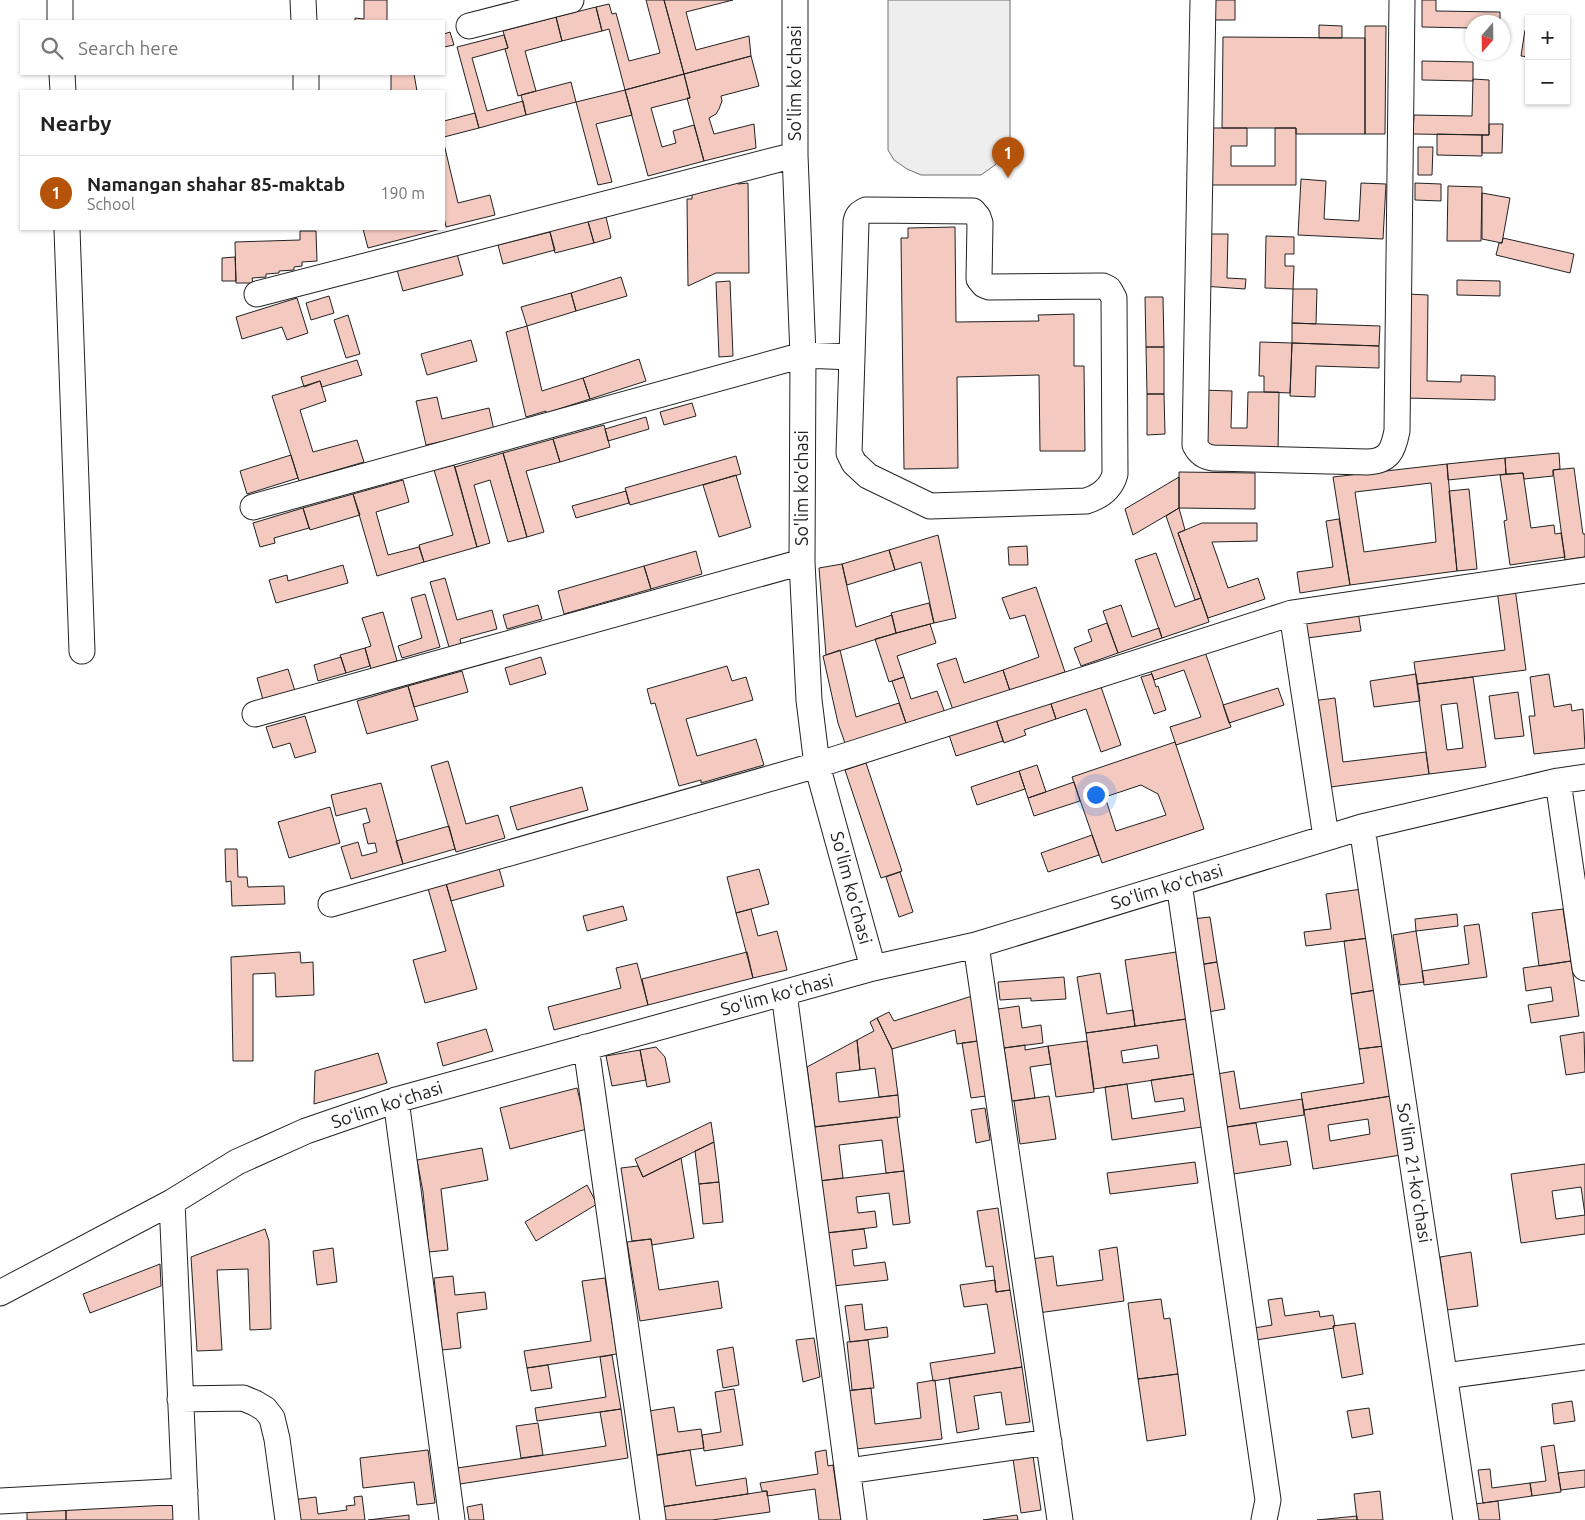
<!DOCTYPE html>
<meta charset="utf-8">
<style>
:root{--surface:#fff;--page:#f6f6f6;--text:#222;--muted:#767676;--line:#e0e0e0;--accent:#b45309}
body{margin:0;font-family:Ubuntu,sans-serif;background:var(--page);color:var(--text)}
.controls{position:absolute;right:15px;top:15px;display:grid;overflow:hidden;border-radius:0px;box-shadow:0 1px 4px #0004}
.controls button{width:45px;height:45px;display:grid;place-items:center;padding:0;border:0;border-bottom:1px solid var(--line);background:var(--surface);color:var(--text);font:25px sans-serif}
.compass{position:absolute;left:1465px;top:15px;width:45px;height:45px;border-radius:50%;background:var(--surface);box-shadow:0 1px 4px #0004;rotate:200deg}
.you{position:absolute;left:1095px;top:794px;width:18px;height:18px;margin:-12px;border:4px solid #fff;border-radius:50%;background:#1a73e8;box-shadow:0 0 0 8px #1a73e833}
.badge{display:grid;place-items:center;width:32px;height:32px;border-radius:50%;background:var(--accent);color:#fff;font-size:16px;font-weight:700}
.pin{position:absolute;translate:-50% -41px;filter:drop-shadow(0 1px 2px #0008)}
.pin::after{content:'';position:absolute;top:26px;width:18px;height:15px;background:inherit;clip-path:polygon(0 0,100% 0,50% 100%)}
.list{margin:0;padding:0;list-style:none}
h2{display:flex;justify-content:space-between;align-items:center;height:65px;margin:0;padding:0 20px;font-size:21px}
h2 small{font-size:16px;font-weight:400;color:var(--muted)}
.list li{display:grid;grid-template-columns:32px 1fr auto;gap:15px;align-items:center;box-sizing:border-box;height:75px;padding:0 20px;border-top:1px solid var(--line)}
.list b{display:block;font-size:19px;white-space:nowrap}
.list p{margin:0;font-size:16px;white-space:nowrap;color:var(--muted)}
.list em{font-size:16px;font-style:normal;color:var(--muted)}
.icon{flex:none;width:28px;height:28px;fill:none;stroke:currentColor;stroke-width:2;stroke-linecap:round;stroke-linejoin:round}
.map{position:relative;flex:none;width:1585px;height:1520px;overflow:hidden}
.search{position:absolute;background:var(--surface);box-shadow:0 1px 4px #0004;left:20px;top:20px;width:425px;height:55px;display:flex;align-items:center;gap:12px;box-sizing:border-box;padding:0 18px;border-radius:0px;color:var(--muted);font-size:19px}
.panel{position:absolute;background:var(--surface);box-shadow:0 1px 4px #0004;left:20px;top:90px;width:425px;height:140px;border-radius:0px}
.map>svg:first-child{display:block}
.green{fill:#eee;stroke:#6f6f6f}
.building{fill:#f3c9c0;stroke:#222;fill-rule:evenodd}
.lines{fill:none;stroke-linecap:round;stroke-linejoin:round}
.minor-casing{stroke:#222;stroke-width:27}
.minor{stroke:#fff;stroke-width:25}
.labels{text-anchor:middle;stroke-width:4;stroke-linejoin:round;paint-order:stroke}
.street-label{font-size:18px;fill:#222;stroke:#fff}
</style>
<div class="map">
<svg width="1585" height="1520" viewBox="0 0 1585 1520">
<rect width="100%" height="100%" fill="#fff"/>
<path class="green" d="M888,0H1010V137L1005,151L995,165L981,175H921L907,169L894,160L888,150Z"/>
<path class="building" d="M364,0H387V21H355V18L364,19Z
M646,0H664L684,74L625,90L609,29L602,31L596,7L609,4L612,14L616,13L629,61L660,53Z
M664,0H733L686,12L696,50L749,36L751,56L684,74Z
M1211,0H1235V20H1211Z
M1422,0H1436V11L1500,12V22H1472V28L1422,27Z
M596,7L602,31L562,41L556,17Z
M556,17L562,41L525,51L536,91L518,96L505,49L508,48L503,31Z
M1319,25L1342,26V38H1319Z
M1365,26H1386L1385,134H1365Z
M1525,30L1529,31V57L1521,56Z
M450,32L454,45L444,47V34Z
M504,35L508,48L472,58L487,111L523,101L526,115L479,128L457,47Z
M1223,37L1365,38V134H1296V128H1222Z
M751,56L759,86L721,96L722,101L719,109L716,114L709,118L714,134L754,124L756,148L704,161L687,98H690L684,74Z
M1422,61L1473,62V81L1422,80Z
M391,74H414L417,91H391Z
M684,74L690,98L651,108L662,147L676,143L673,131L694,125L704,161L648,176L625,90Z
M1473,79L1489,80V135L1413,134L1414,115L1472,116Z
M571,82L576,102L526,115L521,95Z
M625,90L632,115L596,124L612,182L598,185L576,102Z
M475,113L479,128L444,137V121Z
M1489,124H1503L1502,153H1482V135H1489Z
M1205,128H1247V146H1231V166H1275V128H1296V185H1205Z
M1437,134L1482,135V156L1437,155Z
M444,144L458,203L490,195L495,215L446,227L444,217Z
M1418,147H1433L1432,175H1418Z
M738,176V184L748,183L749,273H716L688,286L687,199H692V188Z
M1301,179L1326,181L1324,219L1359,221L1361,183L1386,184L1383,239L1298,235Z
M1415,183L1441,184V201L1415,200Z
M1448,186L1482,187L1481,241H1447Z
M1482,193L1510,198L1502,243L1482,239Z
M605,213L611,238L594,243L587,218Z
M587,218L594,243L555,253L549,228Z
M955,227L956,322L1039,321L1038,315L1074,314V366H1084L1085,451H1040L1039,375L957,377L958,468L904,469L901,238H908V228Z
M363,229H441L368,248Z
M300,231H316L317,261L302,262V266L294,267V270L279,271V273L266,274V277L252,278L253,283H236L235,242L300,240Z
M550,232L555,250L503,264L498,245Z
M1204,234H1228L1227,278L1246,279L1245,289L1203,286Z
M1266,236L1294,237V254H1285V266H1294L1293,289L1265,288Z
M1503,238L1574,254L1570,273L1496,255L1499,243H1502Z
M457,254L463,275L403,291L397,270Z
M235,257L236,281H222V258Z
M621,277L627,296L576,311L571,293Z
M1457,280L1500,281V296L1457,295Z
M730,281L733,356L719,357L716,282Z
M1293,289H1317L1316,324L1292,323Z
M571,293L576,311L527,326L521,307Z
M1407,294L1428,295L1427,381L1461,382V375L1495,376V400L1405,398Z
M329,296L334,313L311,320L306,303Z
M1145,297H1163L1164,347H1146Z
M297,298L308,333L287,340L282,327L242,339L236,317Z
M348,315L360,354L346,358L334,320Z
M1292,323L1380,326L1379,346L1292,343Z
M527,326L542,391L583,378L590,399L546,413V411L526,417L506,332Z
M471,340L477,361L427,375L421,354Z
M1260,342L1292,343L1290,393L1264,392V376H1259Z
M1292,343L1379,346V368L1316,366L1315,397L1290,396Z
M1146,347H1164V394H1147Z
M639,359L646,381L590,399L583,378Z
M357,360L362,375L322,387L320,381L304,387L301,377Z
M320,381L326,401L300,410L313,452L357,440L364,462L299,481L272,396Z
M1201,390L1232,391L1231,428H1247L1248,392H1279L1278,453L1200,450Z
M1147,394H1164L1165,434L1147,435Z
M437,397L442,419L489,408L494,430L426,445L416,401Z
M692,403L696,416L664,425L660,412Z
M646,417L649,429L608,441L605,429Z
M604,425L610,447L560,462L553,439Z
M553,439L560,462L526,471L544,532L527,537L503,453Z
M503,453L527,537L508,542L490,480L474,485L490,543L477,547L455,467Z
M1559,453L1560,469L1553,470V476L1524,479L1523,473L1506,474L1505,458Z
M291,455L298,478L247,494L240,471Z
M736,456L741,474L630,505L625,488Z
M1505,458L1506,474L1448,480L1447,464Z
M1447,464L1457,571L1350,585L1333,477ZM1431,483L1436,542L1364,552L1355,492Z
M454,465L477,547L424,562L419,545L453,535L434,470Z
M1574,468L1583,534H1585V557L1565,560L1553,470Z
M1179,472L1255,473V509L1179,508Z
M1523,473L1531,528L1554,525L1555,534L1561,533L1565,557L1510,565L1504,521L1507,520L1500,475Z
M736,475L751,527L719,537L703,485Z
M1179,477V508L1133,535L1125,509Z
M403,480L409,502L376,512L388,555L419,547L424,562L377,576L353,494Z
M1469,489L1477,569L1457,571L1449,491Z
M626,491L629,503L576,518L572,506Z
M353,494L360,515L310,530L303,508Z
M303,508L309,528L274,538L275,543L260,547L253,523Z
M1179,508L1185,530L1178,533L1201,598L1195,600L1166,516Z
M1339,519L1350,585L1300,593L1297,572L1333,567L1326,521Z
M1202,523H1257V541L1212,542L1228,588L1258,578L1265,599L1208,618L1178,533Z
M938,535L956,618L934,623L921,562L895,570L889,550Z
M1027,546L1028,565H1009L1008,547Z
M889,550L895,570L847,585L842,564Z
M696,551L702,574L651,589L644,566Z
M1156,553L1175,607L1201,598L1209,622L1162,638L1135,560Z
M842,564L856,627L892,615L896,633L826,655L819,568Z
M343,565L348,583L276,603L269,580L287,575L288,581Z
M644,566L651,589L564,614L558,591Z
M445,578L457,620L492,610L497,629L460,639L461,644L449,647L430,582Z
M1036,587L1065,672L1010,691L1003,670L1039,657L1025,615L1010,619L1002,598Z
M1515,588L1526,670L1417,684L1414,662L1505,650L1497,590Z
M425,594L440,647L402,658L398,646L422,638L411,598Z
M929,603L934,623L896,633L891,613Z
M538,605L542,619L507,629L503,615Z
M1121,605L1132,637L1159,628L1162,638L1118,653L1103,611Z
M1358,611L1361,631L1307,638L1305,618Z
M383,612L397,661L371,669L365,648L371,646L362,618Z
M1107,623L1118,653L1081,666L1074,648L1092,641L1088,630Z
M930,624L936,643L897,656L904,677L889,682L875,639Z
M365,648L370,666L346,673L340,655Z
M1204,649L1231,727L1176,745L1170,727L1201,717L1184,670L1154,680L1149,667Z
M840,650L856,717L899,703L907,726L846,746L838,723L823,656Z
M341,657L346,673L318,681L314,665Z
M541,657L546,674L510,685L505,668Z
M956,658L964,683L1003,670L1010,691L953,710L937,664Z
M727,666L732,681L746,677L753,700L686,719L697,756L756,739L764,765L701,783V780L679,786L655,703L651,704L647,689Z
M288,669L295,691L263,700L257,678Z
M462,671L468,692L414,707L408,686Z
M1152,674L1156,687L1158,686L1166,710L1154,714L1141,677Z
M1416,674L1420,701L1374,707L1370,681Z
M1549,674L1554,707L1571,704L1572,711L1583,709L1585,748L1534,754L1529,716H1535L1530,677Z
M904,677L911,699L937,691L945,713L907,726L892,681Z
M1473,677L1486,767L1429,774L1417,684ZM1457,703L1463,748L1447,750L1441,705Z
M1099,681L1121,745L1101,752L1086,709L1056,719L1049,698Z
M408,686L418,720L367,734L357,701Z
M1278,688L1284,705L1229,723L1223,705Z
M1518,692L1524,736L1495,739L1489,696Z
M1049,698L1056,719L1024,730L1026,735L1004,743L995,716Z
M1335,698L1343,762L1426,752L1429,774L1323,788L1312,701Z
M305,716L316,752L295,758L290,743L273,748L266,727Z
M995,716L1003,741L956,756L948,732Z
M1175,742L1204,829L1102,863L1072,777ZM1141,785L1158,794L1166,815L1116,831L1105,797Z
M448,761L466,824L498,815L505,838L456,852L431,766Z
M866,763L902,871L881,878L845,770Z
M1037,765L1046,792L1028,798L1019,771Z
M1019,771L1025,789L977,805L971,787Z
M1074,782L1080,801L1034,816L1028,798Z
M381,783L403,864L351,879L341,847L358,842L362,856L377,852L375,843L368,844L363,824L370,822L366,808L336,816L331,795Z
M582,787L588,810L517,830L510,807Z
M330,807L340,843L289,858L278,822Z
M449,826L455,849L403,864L396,841Z
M1092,835L1099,855L1048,872L1041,853Z
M225,849H237L238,877H247L248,887L284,886L285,904L232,906L231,881L226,882Z
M498,865L504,886L451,901L445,880Z
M759,869L769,904L736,913L727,877Z
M900,872L913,912L899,917L886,877Z
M445,880L477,989L425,1003L413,960L446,951L427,885Z
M1362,889L1369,938L1306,946L1304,932L1331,929L1326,894Z
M623,906L627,920L587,931L583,916Z
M751,909L758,936L777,931L787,970L753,978L736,913Z
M1563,909L1571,961L1539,966L1532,913Z
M1457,914L1458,926L1416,931L1415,919Z
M1210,917L1217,962L1197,965L1192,919Z
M1479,924L1487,977L1424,985L1422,971L1469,964L1464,926Z
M1416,931L1424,982L1400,985L1393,935Z
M1369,938L1376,990L1351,994L1344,941Z
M300,952L301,963L313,962L314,995L276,997L275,973L253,974V1061H233L231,957Z
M747,952L753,978L648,1005L642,979Z
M1176,952L1186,1019L1135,1026L1125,960Z
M1571,961L1579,1016L1531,1023L1528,1005L1553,1001L1551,987L1526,991L1523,968Z
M1217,962L1225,1009L1208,1012L1200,965Z
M637,963L648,1005L554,1030L548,1007L621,988L616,968Z
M1100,973L1107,1014L1133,1010L1135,1026L1086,1033L1077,977Z
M1064,977L1066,999L1031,1001V998L1000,1000L998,982Z
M1376,990L1384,1046L1359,1049L1351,994Z
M972,996L978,1041L957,1044L955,1030L892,1049L877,1018L889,1012L894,1021Z
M1019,1006L1022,1028L1041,1025L1043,1043L1004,1048L998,1009Z
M877,1018L892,1049L898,1095L879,1097L875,1068L860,1070L857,1040L874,1031L870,1022Z
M1186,1019L1194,1074L1094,1089L1086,1033ZM1157,1045L1159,1058L1123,1063L1121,1051Z
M486,1029L493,1051L443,1066L437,1043Z
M1584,1032L1585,1072L1566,1075L1560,1036Z
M857,1040L860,1070L836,1073L839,1102L898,1095L900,1117L815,1127L807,1067Z
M978,1041L986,1096L971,1098L962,1043Z
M1087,1041L1094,1092L1056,1097L1048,1046Z
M1025,1045V1050L1048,1046L1051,1064L1030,1067L1035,1098L1012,1101L1004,1048Z
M1384,1046L1391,1096L1304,1110L1301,1093L1364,1083L1359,1049Z
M656,1047L665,1057L670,1082L647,1087L640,1050Z
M640,1050L646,1080L612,1086L606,1056Z
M378,1053L387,1083L314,1104L315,1071Z
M1234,1071L1240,1109L1302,1099L1304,1115L1226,1127L1217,1074Z
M1194,1074L1202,1127L1112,1140L1105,1087L1127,1084L1132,1119L1185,1111L1183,1098L1155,1102L1151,1080Z
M577,1088L587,1129L510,1149L500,1108Z
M1049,1096L1056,1139L1020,1144L1014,1101Z
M1391,1096L1401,1155L1313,1169L1304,1110ZM1368,1119L1370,1134L1330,1141L1328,1125Z
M985,1108L990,1140L976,1143L971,1110Z
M897,1117L904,1171L886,1173L882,1140L839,1145L843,1178L819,1181L813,1127Z
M711,1122L714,1142L643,1177L635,1159Z
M1256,1123L1260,1145L1287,1141L1291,1165L1227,1175L1220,1128Z
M714,1142L719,1182L699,1184L695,1151Z
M482,1148L488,1180L441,1189L448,1250L429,1252L423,1192L417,1160Z
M681,1158L694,1238L652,1245L651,1239L632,1241L621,1168L638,1166L643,1177Z
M1195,1162L1198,1183L1110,1194L1107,1173Z
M1585,1164V1215L1581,1187L1552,1191L1556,1219L1585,1215V1234L1521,1243L1511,1174Z
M904,1171L910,1223L893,1225L889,1193L856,1197L858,1213L875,1211L877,1227L826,1233L819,1181Z
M719,1182L723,1222L703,1224L699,1184Z
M587,1185L597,1204L536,1241L525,1222Z
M998,1208L1010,1290L996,1292L993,1266L986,1267L977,1211Z
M265,1229L269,1241L271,1329L250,1330L248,1269L217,1270L222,1350L197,1351L191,1257Z
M864,1229L867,1248L852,1250L854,1266L885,1262L888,1280L833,1286L826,1233Z
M651,1239L659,1290L718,1281L722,1308L640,1321L627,1242Z
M1117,1247L1124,1301L1038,1313L1031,1259L1053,1256L1057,1286L1103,1280L1099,1250Z
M333,1248L337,1282L317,1285L313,1251Z
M1471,1252L1478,1306L1447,1310L1440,1257Z
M160,1264L161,1286L90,1313L83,1294Z
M453,1276L455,1295L485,1292L487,1309L457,1313L461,1348L442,1350L434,1278Z
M605,1278L617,1354L527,1368L524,1351L591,1341L582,1281Z
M995,1280L996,1292L1010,1290L1022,1367L933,1381L930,1363L995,1353L987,1304L964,1307L960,1285Z
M1282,1298L1285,1316L1319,1311L1320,1317L1333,1315L1335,1326H1333L1334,1328L1256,1340L1254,1328L1272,1325L1268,1300Z
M1161,1299L1164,1319L1170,1318L1178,1374L1138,1379L1128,1303Z
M862,1304L865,1330L887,1327L888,1337L850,1342L845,1306Z
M1355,1323L1363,1374L1342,1378L1333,1326Z
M814,1338L820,1377L803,1382L796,1340Z
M868,1340L874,1388L852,1390L847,1342Z
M733,1347L739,1385L723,1388L717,1350Z
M612,1355L621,1409L537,1421L535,1408L606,1397L600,1357Z
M548,1365L552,1388L531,1391L527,1368Z
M1022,1367L1030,1422L1006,1425L1001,1392L974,1396L979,1429L957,1433L949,1378Z
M1178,1374L1186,1435L1147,1441L1138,1379Z
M935,1380L942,1439L856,1449L848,1391L871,1388L875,1424L921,1418L917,1383Z
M734,1389L743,1445L704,1451L702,1435L721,1432L715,1392Z
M1572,1401L1575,1421L1554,1424L1552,1404Z
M674,1407L678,1432L701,1429L704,1448L656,1455L649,1411Z
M1369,1408L1373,1434L1352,1438L1347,1411Z
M621,1409L628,1458L460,1484L457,1468L606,1446L600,1412Z
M538,1423L543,1455L521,1458L516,1426Z
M1554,1445L1561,1492L1532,1496L1530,1483L1546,1481L1541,1447Z
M428,1450L435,1503L417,1505L414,1482L363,1488L360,1458Z
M690,1450L696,1486L746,1478L748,1494L661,1507L653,1456Z
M826,1450L828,1466L833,1465L841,1520H819L815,1489L767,1496V1491H762L760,1483L818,1474L815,1452Z
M1033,1456L1041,1510L1021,1513L1013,1459Z
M1490,1469L1492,1488L1530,1483L1532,1496L1483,1503L1478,1470Z
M1585,1470V1487L1561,1490L1558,1473Z
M767,1491L770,1512L712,1520H663L661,1507Z
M1380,1491L1383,1520H1357L1354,1494Z
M362,1496L365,1520H295L292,1500L316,1497L318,1514L347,1510L346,1506L355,1505L354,1497Z
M179,1500L180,1520H66V1506Z
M1498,1501L1500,1520H1478L1475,1504Z
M482,1504L484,1520H469L467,1507Z
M66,1506V1520H27V1508Z
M409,1515V1520H368Z
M1017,1515L1018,1520H983Z
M1357,1516V1520H1317Z"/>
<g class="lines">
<defs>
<path id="minor" d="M60,0V21
M303,0L304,21
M795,0V155L803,355L802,562L809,700L817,765L873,968
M1203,0L1195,445C1199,453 1204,457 1213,458L1367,462C1389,461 1393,451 1397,431L1402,0
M469,26L571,0
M62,74L63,91
M306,74V91
M67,229L82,651
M257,294L795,155
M253,507L803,355L852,357L856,222C857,215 860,213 866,210L973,211L978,217L980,223L979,279L984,285L989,287L1103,286L1109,289L1114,298L1115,474C1111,489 1099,497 1086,501L930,506L868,476L854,463L849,453L852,357
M255,714L802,562
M1558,781L1585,968
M1362,827L1466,1520
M1326,837L1292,613L1585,570
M1179,883L1268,1500L1264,1520
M331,904L817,765L1292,613
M976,945L1060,1520
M784,993L854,1520
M586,1047L653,1520
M396,1100L452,1520
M172,1202L186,1520
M0,1293L172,1202L237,1162L306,1131L396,1100L873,968L976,945L1362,827L1558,781L1585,777
M1445,1376L1585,1357
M180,1399L243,1398L255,1403L265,1409L272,1418L277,1439L288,1520
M848,1471L1049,1442
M0,1501L185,1491"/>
</defs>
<use href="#minor" class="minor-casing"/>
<use href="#minor" class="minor"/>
</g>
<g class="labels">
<g class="street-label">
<text transform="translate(795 83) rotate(-90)" y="6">So'lim ko'chasi</text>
<text transform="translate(802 488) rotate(-90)" y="6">So'lim ko'chasi</text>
<text transform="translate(1167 887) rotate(-17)" y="6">Soʻlim koʻchasi</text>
<text transform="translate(851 888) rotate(75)" y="6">So'lim ko'chasi</text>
<text transform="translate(777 995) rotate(-15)" y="6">Soʻlim koʻchasi</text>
<text transform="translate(387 1105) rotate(-18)" y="6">Soʻlim koʻchasi</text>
<text transform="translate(1414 1173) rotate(81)" y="6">Soʻlim 21-koʻchasi</text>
</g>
</g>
</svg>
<div class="controls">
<button>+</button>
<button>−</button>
</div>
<svg class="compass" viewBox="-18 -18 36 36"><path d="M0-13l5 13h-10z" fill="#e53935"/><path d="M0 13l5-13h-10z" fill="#767676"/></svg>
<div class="you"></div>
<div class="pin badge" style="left:1008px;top:178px">1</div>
<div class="search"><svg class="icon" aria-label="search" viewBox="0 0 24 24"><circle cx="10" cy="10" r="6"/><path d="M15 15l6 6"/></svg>Search here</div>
<section class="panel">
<h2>Nearby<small></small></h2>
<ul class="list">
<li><span class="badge">1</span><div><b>Namangan shahar 85-maktab</b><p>School</p></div><em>190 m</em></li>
</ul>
</section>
</div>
